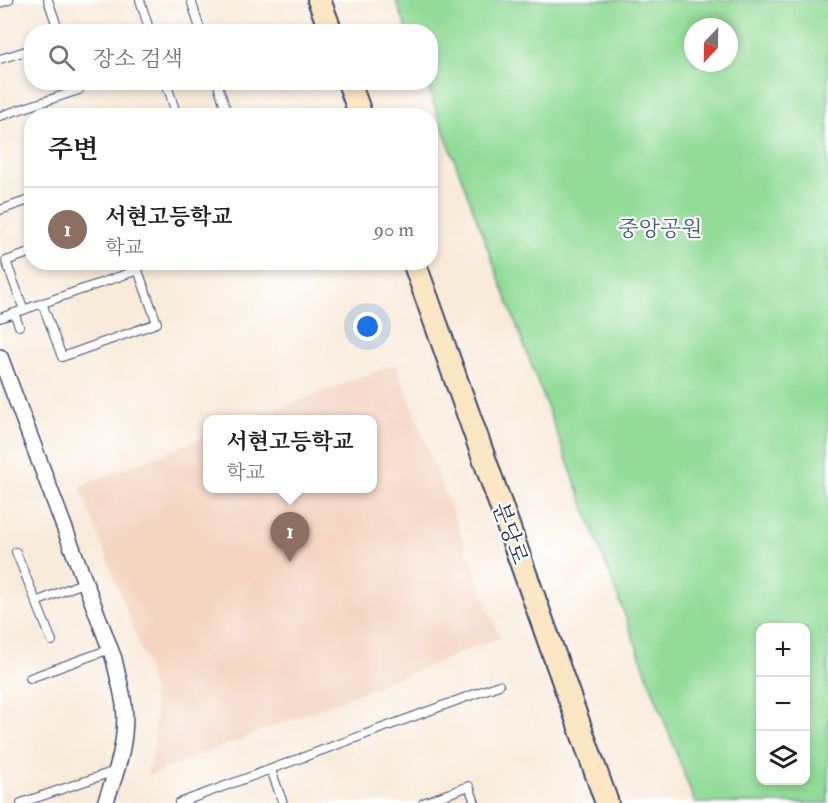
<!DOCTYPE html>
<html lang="ko">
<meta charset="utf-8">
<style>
:root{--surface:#fff;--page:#f2f2f2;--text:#222;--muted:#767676;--line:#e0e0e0;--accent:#1f6fb2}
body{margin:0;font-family:"IM FELL Double Pica","Noto Serif KR",serif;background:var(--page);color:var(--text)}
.controls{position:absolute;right:18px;bottom:18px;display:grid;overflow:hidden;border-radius:12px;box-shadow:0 3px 9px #0003}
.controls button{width:54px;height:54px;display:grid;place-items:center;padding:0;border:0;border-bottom:2px solid var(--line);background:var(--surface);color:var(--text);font:30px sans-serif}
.compass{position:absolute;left:684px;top:18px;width:54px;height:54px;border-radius:50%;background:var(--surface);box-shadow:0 3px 9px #0003;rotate:202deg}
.you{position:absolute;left:368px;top:327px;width:21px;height:21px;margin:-15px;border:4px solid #fff;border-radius:50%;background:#1a73e8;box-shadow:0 0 0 9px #1a73e833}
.badge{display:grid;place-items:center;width:39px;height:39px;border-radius:50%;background:var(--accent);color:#fff;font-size:20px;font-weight:700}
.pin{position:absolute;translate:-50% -50px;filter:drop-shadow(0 2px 3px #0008)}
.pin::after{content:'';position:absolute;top:32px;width:21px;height:18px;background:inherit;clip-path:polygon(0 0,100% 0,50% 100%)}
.popup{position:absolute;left:203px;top:415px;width:174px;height:78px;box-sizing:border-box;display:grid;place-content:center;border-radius:12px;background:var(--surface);filter:drop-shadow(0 2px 4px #0005);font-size:20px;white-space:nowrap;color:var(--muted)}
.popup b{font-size:22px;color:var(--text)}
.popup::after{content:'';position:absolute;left:50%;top:100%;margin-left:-12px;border:12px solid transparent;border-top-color:var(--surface)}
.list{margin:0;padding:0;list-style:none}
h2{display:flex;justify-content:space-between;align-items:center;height:78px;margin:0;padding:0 24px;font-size:26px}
h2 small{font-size:20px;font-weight:400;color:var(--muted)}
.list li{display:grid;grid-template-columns:39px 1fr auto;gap:18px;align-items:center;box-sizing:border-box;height:84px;padding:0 24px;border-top:2px solid var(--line)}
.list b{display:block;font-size:22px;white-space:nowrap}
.list p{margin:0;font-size:20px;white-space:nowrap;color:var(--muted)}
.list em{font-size:20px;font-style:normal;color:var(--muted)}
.icon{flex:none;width:33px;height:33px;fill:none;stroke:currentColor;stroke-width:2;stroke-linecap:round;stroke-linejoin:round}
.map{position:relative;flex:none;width:828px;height:803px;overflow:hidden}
.search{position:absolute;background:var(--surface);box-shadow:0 3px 9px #0003;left:24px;top:24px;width:414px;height:66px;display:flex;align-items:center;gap:15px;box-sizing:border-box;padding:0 21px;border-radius:24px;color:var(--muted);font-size:22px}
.panel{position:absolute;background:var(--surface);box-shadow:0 3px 9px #0003;left:24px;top:108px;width:414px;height:162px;border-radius:24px}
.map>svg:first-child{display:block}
.built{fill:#f4d3c0}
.green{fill:#93dc98;stroke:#57867b;stroke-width:1.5;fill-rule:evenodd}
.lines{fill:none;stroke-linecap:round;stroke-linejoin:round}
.lane-casing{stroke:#3c4b71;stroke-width:10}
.street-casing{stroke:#3c4b71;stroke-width:18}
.secondary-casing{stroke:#3c4b71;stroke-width:26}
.lane{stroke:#fff;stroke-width:8}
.street{stroke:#fff;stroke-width:15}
.secondary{stroke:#fbe7c3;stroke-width:22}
.labels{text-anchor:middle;stroke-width:4.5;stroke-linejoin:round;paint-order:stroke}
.park-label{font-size:22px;fill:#3f636f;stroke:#fff}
.street-label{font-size:22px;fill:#1b2f5e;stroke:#fff}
</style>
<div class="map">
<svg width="828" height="803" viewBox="0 0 828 803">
<rect width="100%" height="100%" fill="#fff"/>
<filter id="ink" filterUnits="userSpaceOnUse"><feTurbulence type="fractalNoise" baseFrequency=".0167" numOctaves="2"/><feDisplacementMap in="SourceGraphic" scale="12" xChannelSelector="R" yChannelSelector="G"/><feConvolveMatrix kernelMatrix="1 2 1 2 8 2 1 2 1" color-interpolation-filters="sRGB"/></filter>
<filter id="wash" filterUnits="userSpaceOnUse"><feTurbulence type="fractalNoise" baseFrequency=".008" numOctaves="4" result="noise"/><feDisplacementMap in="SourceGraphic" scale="24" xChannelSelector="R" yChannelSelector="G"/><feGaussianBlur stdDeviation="1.35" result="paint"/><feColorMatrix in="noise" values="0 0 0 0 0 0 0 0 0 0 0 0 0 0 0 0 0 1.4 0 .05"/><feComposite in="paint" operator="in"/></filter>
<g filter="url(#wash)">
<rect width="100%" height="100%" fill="#f8ebda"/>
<path class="built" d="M396,364L500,638L147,776L154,747L155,707L146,663L80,486L207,436L208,488H372V420L251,419Z"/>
<path class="green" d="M396,0H828V803H695L426,83L430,82V32L407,31ZM693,27H729V63H693ZM760,628H806V780H760Z"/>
</g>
<g filter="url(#ink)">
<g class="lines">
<defs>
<path id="lane" d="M48,0L59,32
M140,0L150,32
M191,0L201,32
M0,3L9,0
M0,59L32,49
M166,82L177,116
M217,82L228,116
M0,116L79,90L76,82
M0,210L32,199
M42,303L62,357L157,323L135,262
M24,310L6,261L32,252
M14,313L19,326
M0,318L138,270
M16,552L52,641
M36,602L85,582
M30,678L110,649
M271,770L283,803
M21,803L115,771
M179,803L499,685
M423,803L469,786L475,803"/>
<path id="street" d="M0,357L114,659C117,674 122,690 124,705C128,739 117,772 105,803"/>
<path id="secondary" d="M319,0L331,32
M349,82L361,116
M414,262L607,803"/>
</defs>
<use href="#lane" class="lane-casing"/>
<use href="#street" class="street-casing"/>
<use href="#secondary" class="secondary-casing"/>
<use href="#lane" class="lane"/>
<use href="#street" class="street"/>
<use href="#secondary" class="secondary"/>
</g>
</g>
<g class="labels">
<g class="park-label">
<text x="660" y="236">중앙공원</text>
</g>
<g class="street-label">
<text transform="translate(511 533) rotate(70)" y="8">분당로</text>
</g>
</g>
</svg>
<div class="controls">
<button>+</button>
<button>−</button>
<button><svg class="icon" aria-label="layers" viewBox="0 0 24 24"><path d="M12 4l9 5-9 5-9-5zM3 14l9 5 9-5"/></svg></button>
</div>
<svg class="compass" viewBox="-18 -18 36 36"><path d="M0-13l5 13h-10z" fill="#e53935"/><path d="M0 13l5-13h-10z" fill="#767676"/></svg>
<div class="you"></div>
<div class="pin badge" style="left:290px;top:562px;background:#8d6e63">1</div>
<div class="popup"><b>서현고등학교</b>학교</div>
<div class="search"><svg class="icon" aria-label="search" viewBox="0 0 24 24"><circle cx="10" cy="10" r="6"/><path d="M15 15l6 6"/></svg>장소 검색</div>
<section class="panel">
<h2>주변<small></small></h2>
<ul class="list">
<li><span class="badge" style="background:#8d6e63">1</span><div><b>서현고등학교</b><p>학교</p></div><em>90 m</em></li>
</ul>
</section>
</div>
